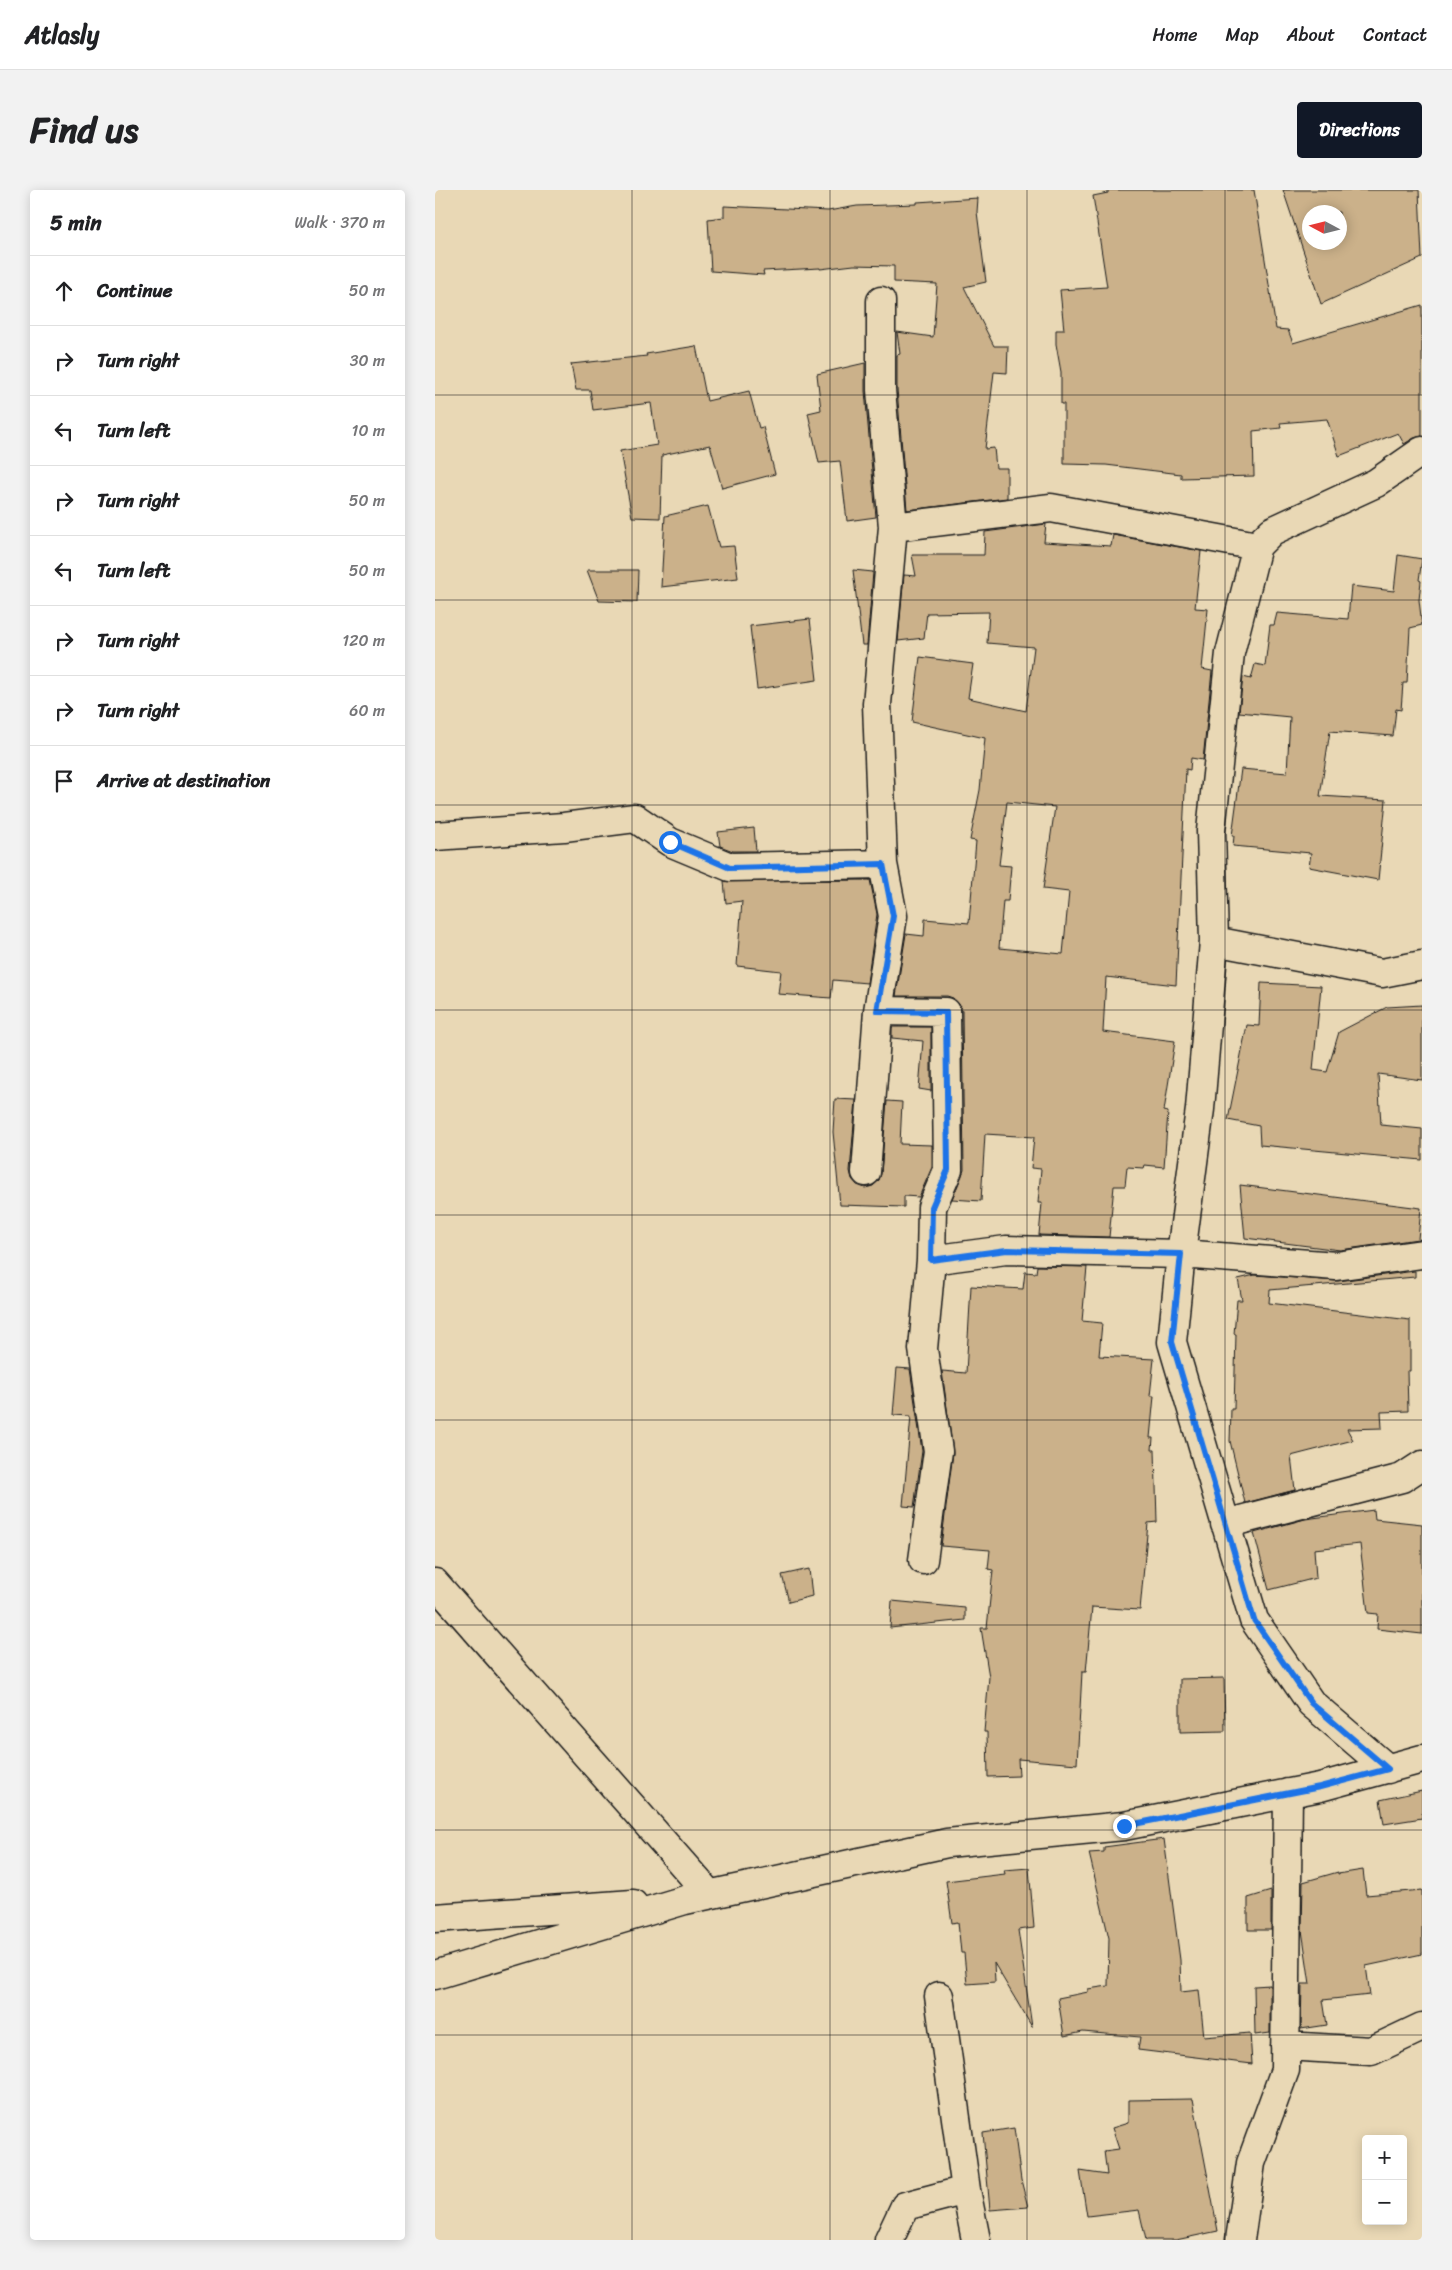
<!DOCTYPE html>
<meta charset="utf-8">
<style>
:root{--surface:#fff;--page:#f2f2f2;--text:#202124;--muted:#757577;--line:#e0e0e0;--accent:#111827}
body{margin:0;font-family:Sriracha,sans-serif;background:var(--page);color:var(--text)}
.controls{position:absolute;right:15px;bottom:15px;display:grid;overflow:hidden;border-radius:5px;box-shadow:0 2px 12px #0003}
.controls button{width:45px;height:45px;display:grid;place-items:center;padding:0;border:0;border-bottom:1px solid var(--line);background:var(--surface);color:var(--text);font:25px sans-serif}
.compass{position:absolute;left:867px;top:15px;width:45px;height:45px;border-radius:50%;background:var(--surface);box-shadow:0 2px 12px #0003;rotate:277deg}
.stop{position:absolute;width:15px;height:15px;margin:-11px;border:4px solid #1a73e8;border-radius:50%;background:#fff}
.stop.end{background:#1a73e8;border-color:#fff;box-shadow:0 1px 5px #0008}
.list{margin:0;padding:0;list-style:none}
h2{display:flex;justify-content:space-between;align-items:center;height:65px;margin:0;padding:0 20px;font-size:21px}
h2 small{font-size:16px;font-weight:400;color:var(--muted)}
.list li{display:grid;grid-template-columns:32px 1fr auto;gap:15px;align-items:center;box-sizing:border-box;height:70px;padding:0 20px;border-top:1px solid var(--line)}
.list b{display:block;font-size:19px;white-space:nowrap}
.list em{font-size:16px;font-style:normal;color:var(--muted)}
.icon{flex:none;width:28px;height:28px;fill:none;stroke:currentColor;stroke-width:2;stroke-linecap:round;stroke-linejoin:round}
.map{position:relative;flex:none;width:987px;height:2050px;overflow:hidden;border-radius:5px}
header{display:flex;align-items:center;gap:30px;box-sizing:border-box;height:70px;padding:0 25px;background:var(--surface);border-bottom:1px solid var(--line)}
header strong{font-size:24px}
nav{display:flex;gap:28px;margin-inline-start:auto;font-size:18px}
.intro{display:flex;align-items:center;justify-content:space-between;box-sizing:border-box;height:120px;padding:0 30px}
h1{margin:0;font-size:35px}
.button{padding:12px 22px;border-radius:5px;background:var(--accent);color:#fff;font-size:18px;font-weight:700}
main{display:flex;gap:30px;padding:0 30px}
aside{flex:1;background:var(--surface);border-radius:5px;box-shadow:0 2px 12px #0003}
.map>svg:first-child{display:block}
.building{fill:#cbb18a;stroke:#1c1c1c;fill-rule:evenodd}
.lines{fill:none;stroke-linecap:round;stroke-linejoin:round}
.minor-casing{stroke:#1c1c1c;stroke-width:31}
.minor{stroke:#e9d8b5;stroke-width:28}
.route{stroke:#1a73e8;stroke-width:6}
.grid{fill:none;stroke:#1c1c1c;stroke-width:1;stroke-opacity:0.55}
</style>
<header>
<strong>Atlasly</strong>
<nav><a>Home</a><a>Map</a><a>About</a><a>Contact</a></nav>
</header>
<div class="intro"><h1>Find us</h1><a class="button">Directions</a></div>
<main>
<aside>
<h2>5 min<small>Walk · 370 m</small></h2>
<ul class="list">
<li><svg class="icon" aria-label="ahead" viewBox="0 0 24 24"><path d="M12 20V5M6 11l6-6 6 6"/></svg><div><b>Continue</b></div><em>50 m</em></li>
<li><svg class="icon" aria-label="right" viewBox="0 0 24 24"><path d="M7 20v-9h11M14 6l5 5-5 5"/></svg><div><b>Turn right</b></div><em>30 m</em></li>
<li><svg class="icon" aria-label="left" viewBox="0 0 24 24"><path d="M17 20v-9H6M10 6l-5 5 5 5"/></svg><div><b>Turn left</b></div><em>10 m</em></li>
<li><svg class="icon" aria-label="right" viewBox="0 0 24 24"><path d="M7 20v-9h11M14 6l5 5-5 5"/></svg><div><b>Turn right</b></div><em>50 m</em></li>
<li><svg class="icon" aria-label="left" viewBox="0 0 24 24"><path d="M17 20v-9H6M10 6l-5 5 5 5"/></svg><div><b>Turn left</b></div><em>50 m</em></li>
<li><svg class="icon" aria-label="right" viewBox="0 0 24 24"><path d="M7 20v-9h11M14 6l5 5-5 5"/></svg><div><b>Turn right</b></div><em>120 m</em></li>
<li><svg class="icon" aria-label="right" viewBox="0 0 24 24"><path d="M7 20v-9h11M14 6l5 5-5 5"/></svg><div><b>Turn right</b></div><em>60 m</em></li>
<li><svg class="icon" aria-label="arrive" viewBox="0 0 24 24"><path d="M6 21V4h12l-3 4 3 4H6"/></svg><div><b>Arrive at destination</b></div></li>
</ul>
</aside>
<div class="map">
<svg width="987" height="2050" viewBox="0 0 987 2050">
<rect width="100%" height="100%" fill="#e9d8b5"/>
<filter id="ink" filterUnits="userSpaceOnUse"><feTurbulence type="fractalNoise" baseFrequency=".02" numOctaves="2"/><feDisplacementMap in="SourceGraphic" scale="10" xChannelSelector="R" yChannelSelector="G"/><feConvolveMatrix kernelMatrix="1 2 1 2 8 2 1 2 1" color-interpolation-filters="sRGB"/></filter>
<g filter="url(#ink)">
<path class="building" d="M673,0H819L841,139L853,140L858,153L987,115V246L979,248L969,254L963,243L904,266L892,229L845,233L846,238L818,241L819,286L746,288V284L671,275L629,274V214H626V182L621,154V140H629L625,100L672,97L658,6L673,3Z
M848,0H984L987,68L886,114ZM874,22H904V52H874Z
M543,8L542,22L551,92L529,97L559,156H573L572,183L559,182L550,259L559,258L561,278H572V308L472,320L462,199V165L465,164L462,142L498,147L502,94L459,92V76L419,75L385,79V78L328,81L329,85L276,81L273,29L289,27V16L393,21L422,16L482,14V12Z
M261,156L272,211L314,201L324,238L328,237L340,284L287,298L275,255L227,265L225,328L197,327L185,261L222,255L216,213L158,220L155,200H141L136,174L212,166L211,164Z
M430,173V201L441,327L412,331L405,271L384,273L373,223L386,220L382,184Z
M273,316L284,357L299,356L303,388L226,397L230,326Z
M611,334L609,352L676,356L678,345L766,361L760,418L773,419L767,479L777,481L768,570L756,568L755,580L751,579L741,795L671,787L668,842L740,851L729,921L733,922L729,977L710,975L709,978L692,977L690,996H679L674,1047L604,1045L607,1013H603L606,979L596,978L599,947L550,944L546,1011L517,1009L529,980L527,821L524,814L518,808L512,806H461L471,744L489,746L490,729L534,733L541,651L535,650L545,600L550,548L477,532L485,467L538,474L533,508L591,521L599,457L552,453L554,422L492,423L489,448L463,451L469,385L481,386L477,365H549L550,342ZM572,612L620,617L608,699L634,702L628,764L564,758L568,711H573L576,676L564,675Z
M963,365L987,369L984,390L986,391L984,410L987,435L975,438L972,493H968L966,520L961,519L958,546L895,541L885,606L951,610L943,690L874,677L876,663L798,656L799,646H797L806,579L852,583L855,527L804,522L808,487L816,489L820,474L830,476L835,435H839L842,423L913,429L916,396L959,401Z
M152,380H203L202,412L164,411Z
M418,380L438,382L432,455H427Z
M375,429L382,490L322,499L315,436Z
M319,638L321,661H298L285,656L283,642Z
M435,690L442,724L432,793L398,790L396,808L343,804L346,781L302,776L307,711L291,713L289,691Z
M826,793L886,796L878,880L892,882L904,842L952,817L987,815V890L943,884L946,935L987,939V970L825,955L824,936L793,930L812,835L824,836Z
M457,837H496V901L484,899L488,851L457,848Z
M400,909L421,910L415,981L417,989L422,995L430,998L438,996L444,990L446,984L452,911L467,912L465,954L497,955V977L484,1007L469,1006V1017L405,1015L398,942Z
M805,995L986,1018L983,1049L905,1060L810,1048Z
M602,1076L652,1077L647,1131L667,1133L664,1166L719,1169L715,1206H719L715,1248H718L717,1260H720L722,1332L713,1333L705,1420L657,1417L651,1482H647L642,1574L583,1569L584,1586L553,1587L552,1542H549L554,1487L546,1438H552L558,1380L553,1379L555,1360L506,1356L518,1263L507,1181L531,1183L536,1096L588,1099L590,1082L601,1083Z
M980,1081V1087L835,1100L834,1113L975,1130V1181H972L973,1221L946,1222L947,1238L912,1239L918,1250L856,1266L860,1300L810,1313L795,1251L796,1219H799L801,1144H799L802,1110H807L803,1089L820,1085L903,1091Z
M462,1178L475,1179L487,1261L479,1317L468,1316L476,1226L458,1225Z
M939,1320L940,1329L987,1334V1444L942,1439L943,1424L933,1423L925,1354L879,1359L881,1388L834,1400L819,1343L870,1329Z
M374,1379L377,1406L354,1412L347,1385Z
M457,1411L530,1418V1430L455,1438Z
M789,1488L790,1541L745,1542V1489Z
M987,1601V1628L949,1634L945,1610Z
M729,1649L745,1770L746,1802L764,1800L769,1847L815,1843L817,1874L703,1860L705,1847L648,1842L629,1846L623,1808L653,1802V1799L673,1796L674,1748L654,1663L669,1662V1657Z
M594,1678L599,1738L583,1740L597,1837L559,1773L560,1792L532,1794L529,1763H526L523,1732L517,1733L511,1691L570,1684L569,1680Z
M928,1680L931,1705L987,1700V1764L931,1776L935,1805L888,1810L892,1835L866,1839L867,1794H875L867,1740L868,1692L903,1682V1684Z
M836,1701V1740H813V1708Z
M835,1795V1843L820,1845L819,1796Z
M758,1909L783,2041L741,2050H711L704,2020L652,2026L645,1981L672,1985L669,1961L684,1959L677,1938L693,1933V1910Z
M579,1938L586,1990L593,2017L555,2020L548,1943Z"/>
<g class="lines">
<defs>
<path id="minor" d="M458,337L616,318L822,356
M0,646L129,637L200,628L235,652L295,677L448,674
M779,751L947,783L987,775
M443,821L511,822L513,980L497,1017L496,1070L488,1159L503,1261L488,1370
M431,982L443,821L458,726L448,674L442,514L458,337L446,200V111
M496,1070L571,1060L746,1064L901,1076L987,1064
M790,1334L967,1288L987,1275
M0,1393L274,1704
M953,1579L876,1513L819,1430L737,1152L746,1064L765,919L779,751L776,641L795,463L822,356L837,341L941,293L987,261
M0,1728L198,1714
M0,1785L250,1710L512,1653L689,1636L885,1597L987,1569
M504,1806L531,2000L541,2050
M850,1856L936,1861L987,1837
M454,2050L470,2016L531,2000
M805,2050L816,1973L850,1880L853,1603"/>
</defs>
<use href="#minor" class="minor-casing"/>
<use href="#minor" class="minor"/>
</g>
</g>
<g class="lines" filter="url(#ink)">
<path class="route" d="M235,652L295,678L448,674L458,726L442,821L511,822L513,980L497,1017L496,1070L572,1060L746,1064L737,1152L819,1430L876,1513L953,1579L885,1597L689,1636"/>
</g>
<path class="grid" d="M197,0V2050M395,0V2050M592,0V2050M790,0V2050M0,205H987M0,410H987M0,615H987M0,820H987M0,1025H987M0,1230H987M0,1435H987M0,1640H987M0,1845H987"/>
</svg>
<div class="controls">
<button>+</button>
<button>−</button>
</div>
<svg class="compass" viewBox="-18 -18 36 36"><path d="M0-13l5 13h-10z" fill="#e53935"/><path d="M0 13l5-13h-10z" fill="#757577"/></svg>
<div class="stop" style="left:235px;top:652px"></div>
<div class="stop end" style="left:689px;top:1636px"></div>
</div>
</main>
